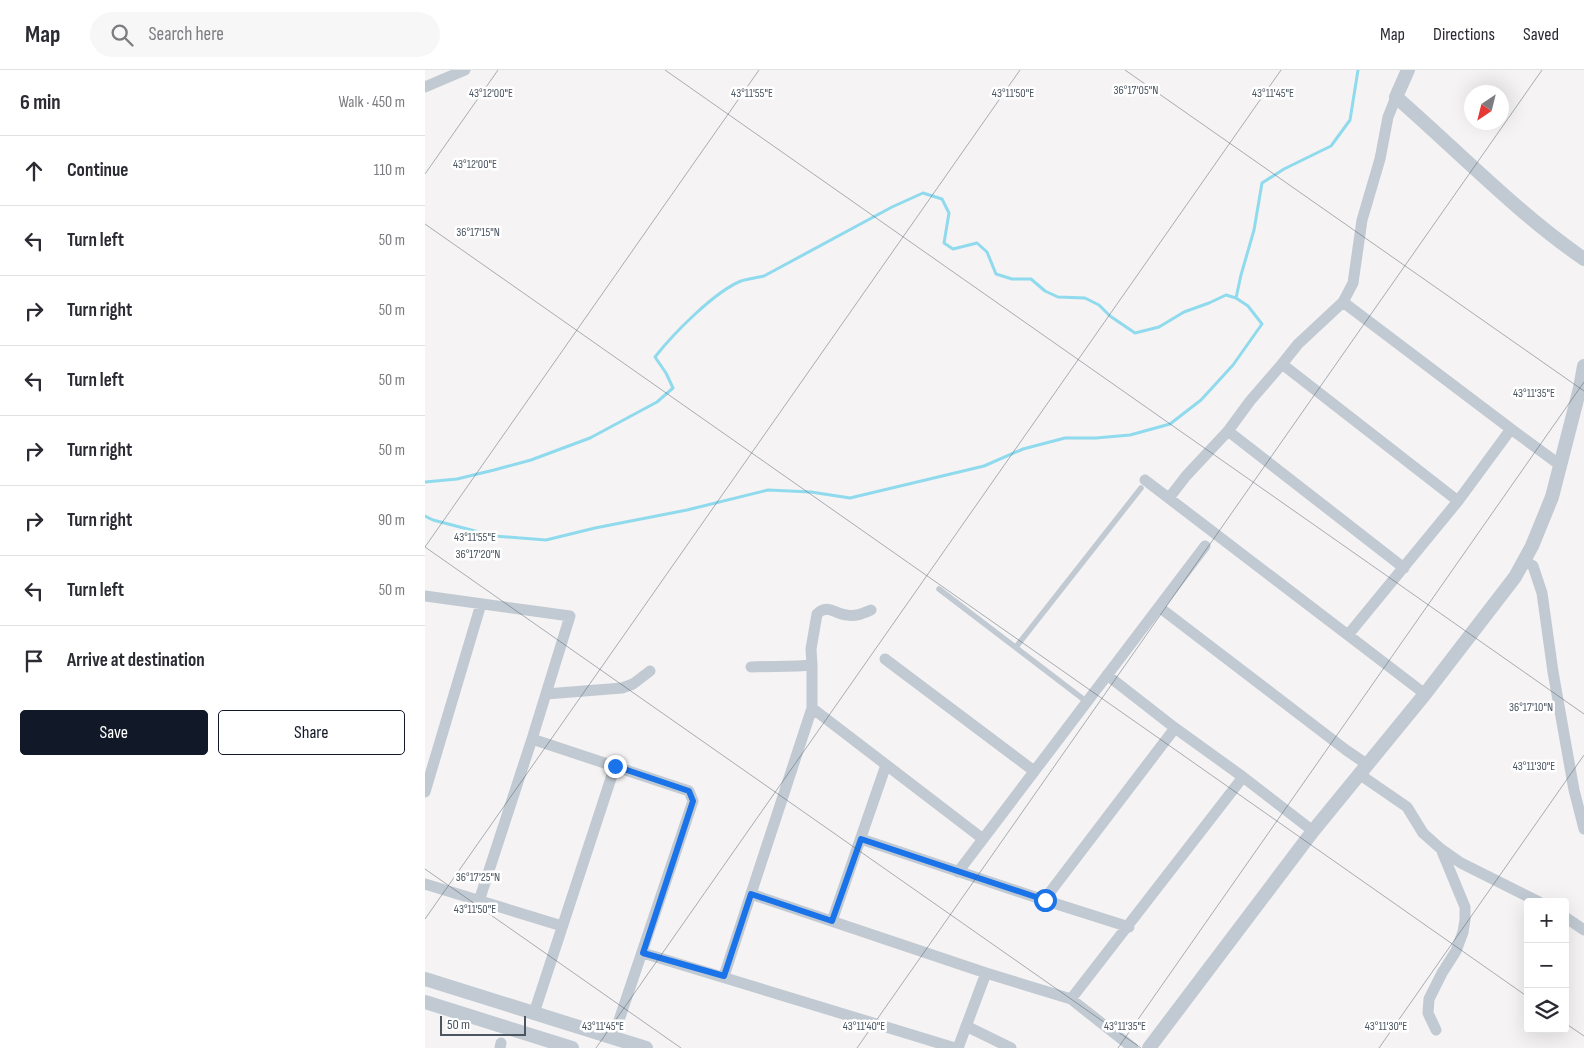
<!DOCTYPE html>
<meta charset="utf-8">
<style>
:root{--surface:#fff;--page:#f7f7f7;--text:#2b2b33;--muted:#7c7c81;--line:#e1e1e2;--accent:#111827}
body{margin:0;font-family:"Sofia Sans Condensed",sans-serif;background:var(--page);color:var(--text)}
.controls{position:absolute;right:15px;bottom:15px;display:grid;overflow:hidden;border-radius:5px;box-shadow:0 5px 20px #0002}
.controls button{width:45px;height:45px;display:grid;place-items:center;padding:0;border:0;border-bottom:1px solid var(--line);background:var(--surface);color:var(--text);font:25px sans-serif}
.compass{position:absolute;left:1039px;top:15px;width:45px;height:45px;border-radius:50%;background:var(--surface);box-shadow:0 5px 20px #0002;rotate:215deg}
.scale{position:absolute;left:15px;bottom:12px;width:86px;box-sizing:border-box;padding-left:5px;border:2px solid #4a5661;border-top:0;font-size:14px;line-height:18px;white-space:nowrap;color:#4a5661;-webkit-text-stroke:4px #fff;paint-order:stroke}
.stop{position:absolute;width:15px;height:15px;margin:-11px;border:4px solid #1a73e8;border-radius:50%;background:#fff}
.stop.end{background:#1a73e8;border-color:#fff;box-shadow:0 1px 5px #0008}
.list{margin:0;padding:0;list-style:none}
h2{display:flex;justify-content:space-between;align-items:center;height:65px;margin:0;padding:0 20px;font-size:21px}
h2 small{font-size:16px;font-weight:400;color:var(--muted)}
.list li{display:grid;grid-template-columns:32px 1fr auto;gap:15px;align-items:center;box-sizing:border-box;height:70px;padding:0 20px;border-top:1px solid var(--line)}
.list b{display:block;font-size:19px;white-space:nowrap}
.list em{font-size:16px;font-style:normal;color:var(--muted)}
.actions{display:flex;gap:10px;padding:15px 20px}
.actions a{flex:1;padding:11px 0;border:1px solid var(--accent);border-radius:5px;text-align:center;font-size:18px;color:var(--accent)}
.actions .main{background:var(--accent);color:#fff}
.icon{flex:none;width:28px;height:28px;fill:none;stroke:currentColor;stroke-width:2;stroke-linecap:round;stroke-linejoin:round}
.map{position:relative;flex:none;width:1159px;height:978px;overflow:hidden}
header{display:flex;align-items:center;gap:30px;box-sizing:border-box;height:70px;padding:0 25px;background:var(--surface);border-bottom:1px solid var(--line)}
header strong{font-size:24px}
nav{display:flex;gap:28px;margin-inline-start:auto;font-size:18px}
.search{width:350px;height:45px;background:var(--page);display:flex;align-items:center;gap:12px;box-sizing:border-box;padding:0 18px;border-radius:28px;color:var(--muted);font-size:19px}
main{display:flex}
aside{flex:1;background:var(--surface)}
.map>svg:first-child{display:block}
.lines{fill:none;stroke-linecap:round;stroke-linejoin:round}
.stream{stroke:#90daee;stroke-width:3}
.service{stroke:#c1cad2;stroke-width:5.5}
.minor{stroke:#c1cad2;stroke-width:11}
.tertiary{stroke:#c1cad2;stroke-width:14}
.route{stroke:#1a73e8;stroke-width:6}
.ticks{fill:none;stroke:#4a5661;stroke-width:1;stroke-opacity:0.45}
.ticks-label{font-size:12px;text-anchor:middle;fill:#4a5661;stroke:#fff;stroke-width:5;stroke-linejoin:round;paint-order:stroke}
</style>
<header>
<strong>Map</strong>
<div class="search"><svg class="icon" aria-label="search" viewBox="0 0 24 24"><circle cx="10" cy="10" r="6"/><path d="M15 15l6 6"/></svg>Search here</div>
<nav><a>Map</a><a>Directions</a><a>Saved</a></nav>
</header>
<main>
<aside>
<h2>6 min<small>Walk · 450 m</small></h2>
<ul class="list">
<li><svg class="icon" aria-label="ahead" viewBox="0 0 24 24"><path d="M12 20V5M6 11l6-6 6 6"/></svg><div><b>Continue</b></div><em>110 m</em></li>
<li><svg class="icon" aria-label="left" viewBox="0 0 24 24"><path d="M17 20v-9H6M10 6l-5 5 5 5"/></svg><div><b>Turn left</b></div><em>50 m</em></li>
<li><svg class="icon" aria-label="right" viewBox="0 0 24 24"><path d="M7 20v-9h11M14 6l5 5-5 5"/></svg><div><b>Turn right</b></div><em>50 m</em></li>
<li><svg class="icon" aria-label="left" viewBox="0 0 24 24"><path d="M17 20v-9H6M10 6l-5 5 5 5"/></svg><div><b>Turn left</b></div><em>50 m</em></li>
<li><svg class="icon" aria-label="right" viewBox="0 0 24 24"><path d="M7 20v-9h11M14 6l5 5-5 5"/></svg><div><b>Turn right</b></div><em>50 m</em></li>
<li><svg class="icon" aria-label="right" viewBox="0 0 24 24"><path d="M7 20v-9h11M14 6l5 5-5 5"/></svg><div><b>Turn right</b></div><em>90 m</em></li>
<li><svg class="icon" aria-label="left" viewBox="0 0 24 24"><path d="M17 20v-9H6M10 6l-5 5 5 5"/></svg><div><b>Turn left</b></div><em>50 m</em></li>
<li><svg class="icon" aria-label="arrive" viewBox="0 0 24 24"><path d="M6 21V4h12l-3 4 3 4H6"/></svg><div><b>Arrive at destination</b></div></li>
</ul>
<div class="actions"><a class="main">Save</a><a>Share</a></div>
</aside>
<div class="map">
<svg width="1159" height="978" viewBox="0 0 1159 978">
<rect width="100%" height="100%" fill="#f5f3f3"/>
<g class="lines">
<path class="stream" d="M0,412L32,409L69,400L106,390L165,368L232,332L248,318L241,303L230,287C248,264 289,222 316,211C323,209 331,208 339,206L467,137L498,123L517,129L524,143L519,173L528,179L552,173L562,182L571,204L587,209H606L620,221L633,227L660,228L674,235L685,246L710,263L734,257L759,242L784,233L801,225L811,228
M0,446L8,450L69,466L121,470L170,458L262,440L343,420L386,422L425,428L559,396L598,379L640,368H671L705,365L745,354L776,330L808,295L837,254L823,236L811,228L816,205L829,160L837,113L859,99L906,76L925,50L933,0"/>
<path class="service" d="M514,519L662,632
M591,577L716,418"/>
<path class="minor" d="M0,17L40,0
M971,27L963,47L955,89L937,150L928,213L918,232L873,274L857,294L1033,431
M918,232L1086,359L1033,431L923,565
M1086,359L1135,395
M803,361L979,498
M720,410L1000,624
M744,428L761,406L803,361L825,331L857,294
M1100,491L1108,496L1117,523L1128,602L1149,720L1159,759
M0,526L145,546L107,669L54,831
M734,537L921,680L943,695
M460,589L609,701
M326,597C347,596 367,597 387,595
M121,624L197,618L208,614L225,601
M387,638L558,769
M107,669L264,721L268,731L188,968
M934,704L982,737L998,763L1016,779L1036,793L1114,832
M818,707L888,761
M0,722L56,534
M436,769L619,830L704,857
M533,802L780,476
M0,814L137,856
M326,824L561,903L646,929L708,978
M619,830L750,658
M1140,847L1159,860
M407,851L461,695
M218,883L530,978
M299,906L387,638V595L386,579L392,544C402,533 410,544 422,545C431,547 439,543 446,540
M646,929L818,707L750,658L682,605
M109,943L190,696
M541,956L586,978
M1011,960L1003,943L1004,929L1017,903L1031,881L1038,862L1040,850V837L1016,779
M75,978L76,973
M533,978L561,903"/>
<path class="tertiary" d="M983,0L971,27C1033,81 1091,142 1159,189
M0,909L221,978
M0,932L147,978
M724,978L888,761L1000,624L1090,507L1107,476L1127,427L1155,318L1159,296"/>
</g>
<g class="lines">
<path class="route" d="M190,696L264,721L268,731L218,883L299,906L326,824L407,851L436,769L620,830"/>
</g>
<path class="ticks" d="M240,0L1159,644M700,0L1159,321M0,104L73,0M0,154L1103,927M0,477L334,0M0,477L716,978M0,799L256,978M0,849L595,0M1140,953L1159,966M171,978L856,0M432,978L1117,0M693,978L1159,312M954,978L1159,685"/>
<g class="ticks-label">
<text x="711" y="24">36°17'05"N</text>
<text x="66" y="27">43°12'00"E</text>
<text x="327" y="27">43°11'55"E</text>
<text x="588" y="27">43°11'50"E</text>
<text x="848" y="27">43°11'45"E</text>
<text x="50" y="98">43°12'00"E</text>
<text x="53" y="166">36°17'15"N</text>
<text x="1109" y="327">43°11'35"E</text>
<text x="50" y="471">43°11'55"E</text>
<text x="53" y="488">36°17'20"N</text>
<text x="1106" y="641">36°17'10"N</text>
<text x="1109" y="700">43°11'30"E</text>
<text x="53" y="811">36°17'25"N</text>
<text x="50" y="843">43°11'50"E</text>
<text x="178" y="960">43°11'45"E</text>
<text x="439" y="960">43°11'40"E</text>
<text x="700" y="960">43°11'35"E</text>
<text x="961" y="960">43°11'30"E</text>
</g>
</svg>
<div class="controls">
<button>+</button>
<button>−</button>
<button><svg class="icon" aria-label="layers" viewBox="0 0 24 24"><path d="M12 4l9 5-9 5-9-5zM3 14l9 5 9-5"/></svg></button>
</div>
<svg class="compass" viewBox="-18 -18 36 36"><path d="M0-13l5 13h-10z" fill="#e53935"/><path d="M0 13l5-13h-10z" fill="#7c7c81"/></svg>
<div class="scale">50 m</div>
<div class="stop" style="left:620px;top:830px"></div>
<div class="stop end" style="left:190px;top:696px"></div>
</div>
</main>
